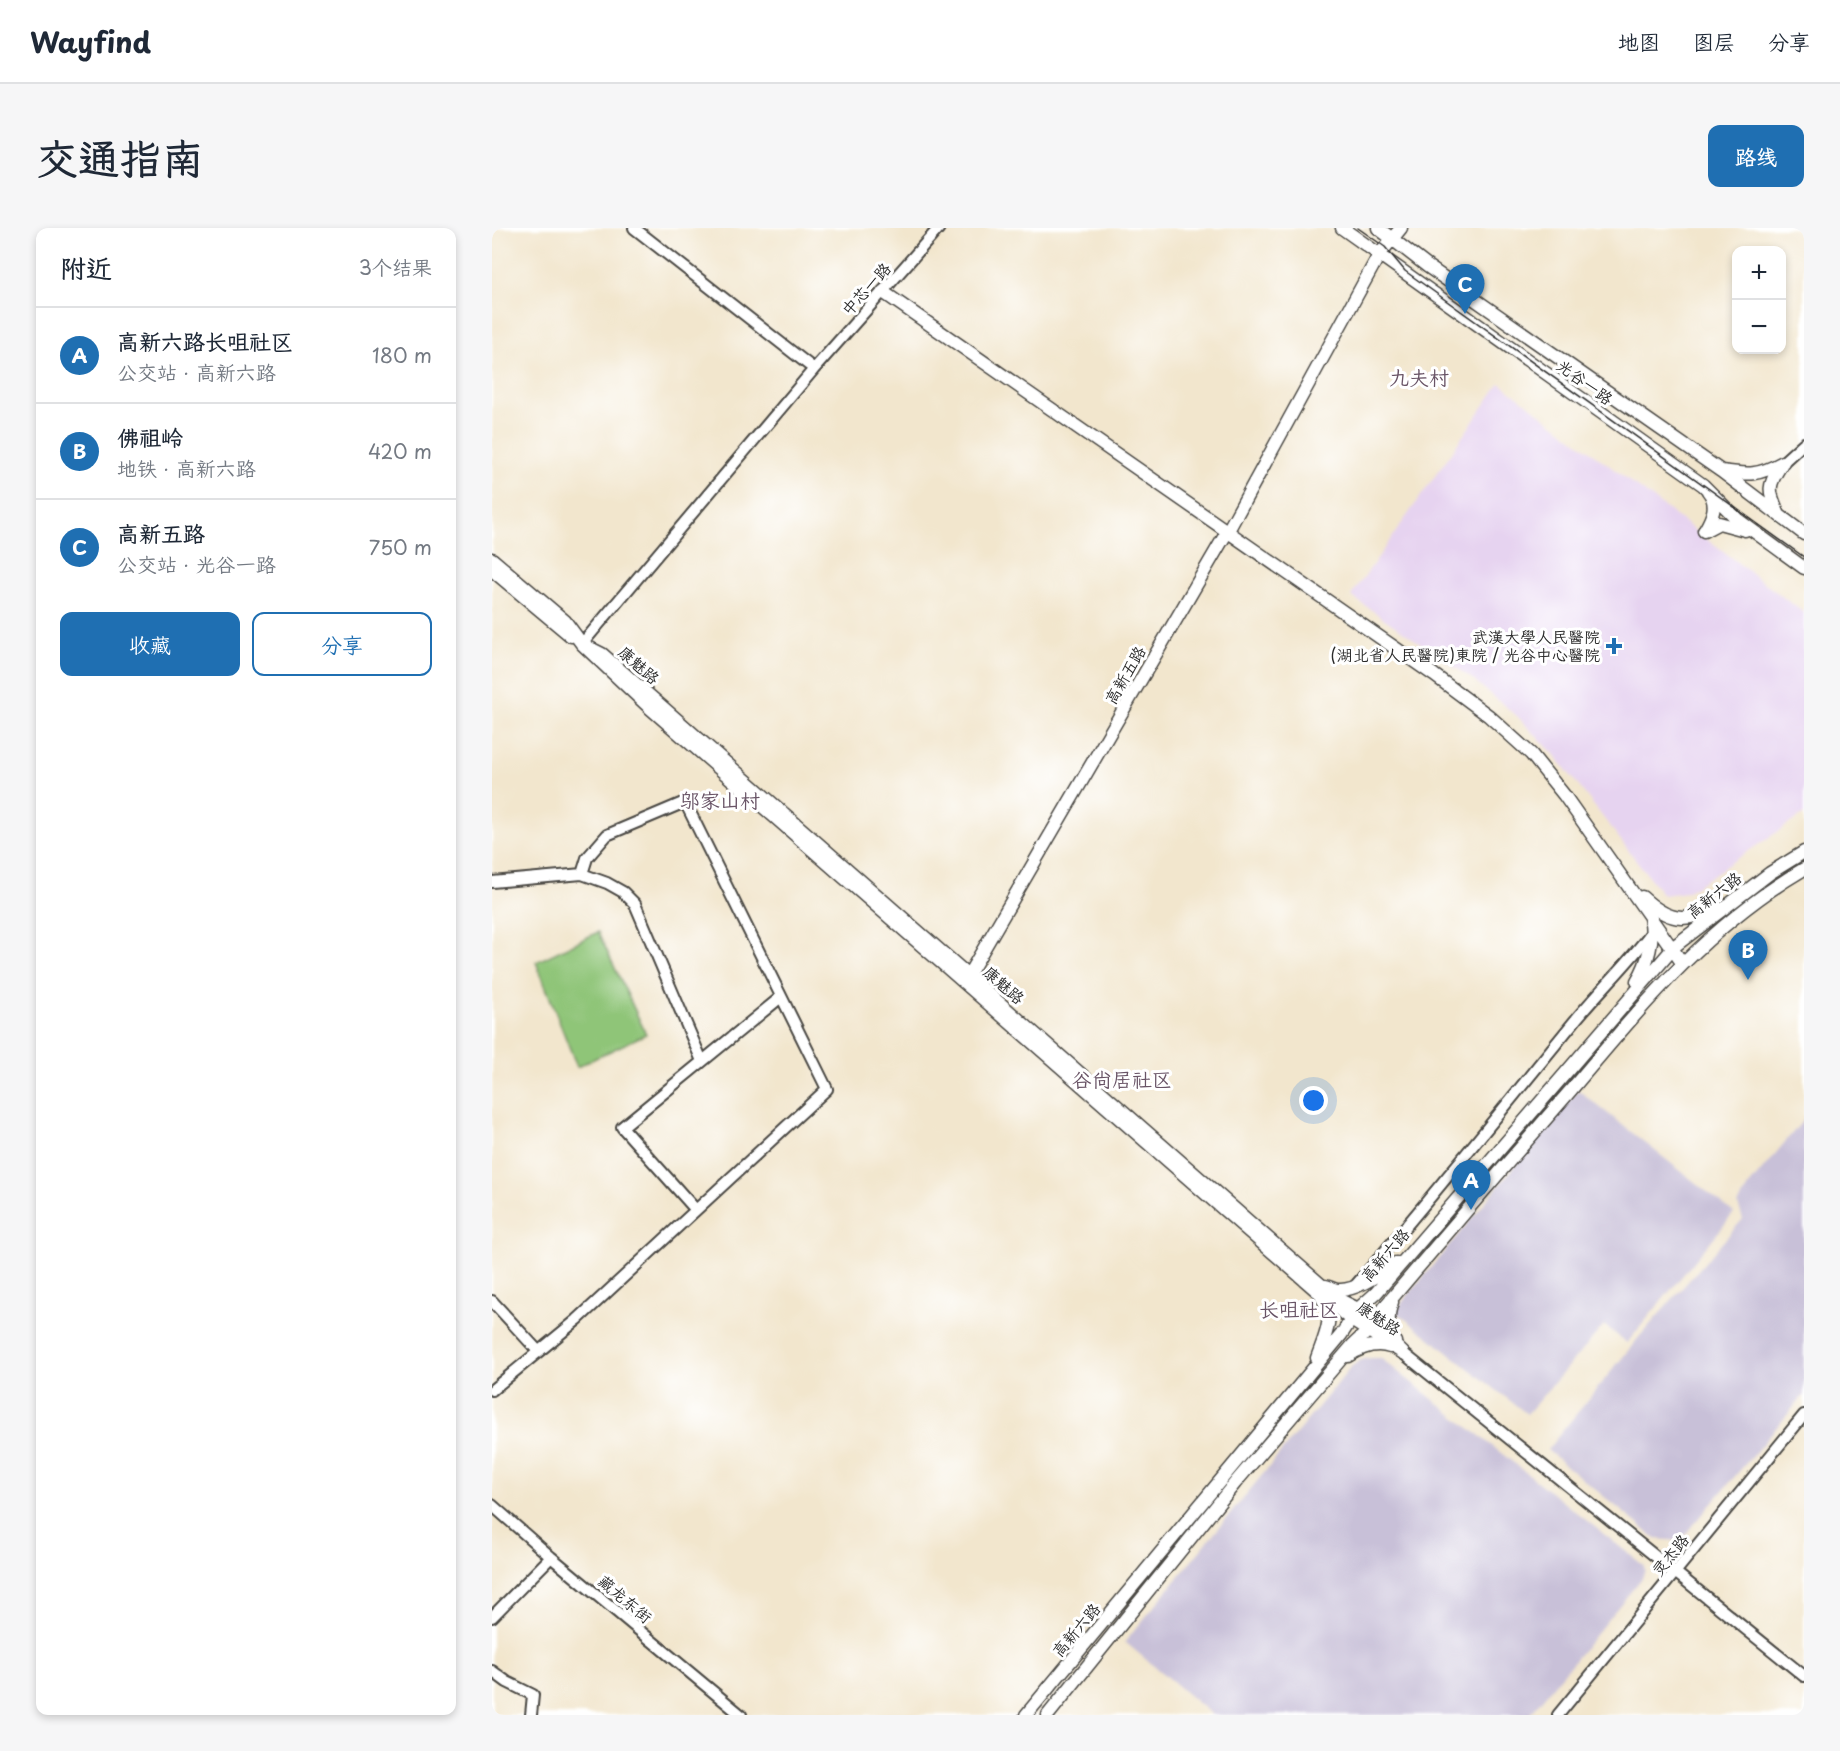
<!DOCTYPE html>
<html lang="zh">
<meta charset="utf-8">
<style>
:root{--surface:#fff;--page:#f6f6f7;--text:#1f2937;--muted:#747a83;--line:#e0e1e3;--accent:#1f6fb2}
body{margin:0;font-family:"Playpen Sans","LXGW WenKai TC",sans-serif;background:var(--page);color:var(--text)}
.controls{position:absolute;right:18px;top:18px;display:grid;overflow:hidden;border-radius:12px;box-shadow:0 3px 9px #0003}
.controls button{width:54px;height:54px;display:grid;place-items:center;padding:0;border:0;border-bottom:2px solid var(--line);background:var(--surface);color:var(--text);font:30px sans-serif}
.you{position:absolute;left:822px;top:873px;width:21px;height:21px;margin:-15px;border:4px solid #fff;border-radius:50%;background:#1a73e8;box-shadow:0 0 0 9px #1a73e833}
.badge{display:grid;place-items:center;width:39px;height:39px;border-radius:50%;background:var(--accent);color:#fff;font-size:20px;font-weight:700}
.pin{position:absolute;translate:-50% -50px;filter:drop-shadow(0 2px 3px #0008)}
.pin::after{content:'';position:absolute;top:32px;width:21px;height:18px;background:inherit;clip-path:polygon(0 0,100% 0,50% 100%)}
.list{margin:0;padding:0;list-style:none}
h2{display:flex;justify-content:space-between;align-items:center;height:78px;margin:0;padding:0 24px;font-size:26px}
h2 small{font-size:20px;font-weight:400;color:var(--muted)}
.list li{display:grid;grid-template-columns:39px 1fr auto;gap:18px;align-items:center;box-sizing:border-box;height:96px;padding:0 24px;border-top:2px solid var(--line)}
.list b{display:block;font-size:22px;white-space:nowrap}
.list p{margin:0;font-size:20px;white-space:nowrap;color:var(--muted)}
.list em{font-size:20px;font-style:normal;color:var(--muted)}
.actions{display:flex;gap:12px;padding:18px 24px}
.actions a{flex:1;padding:14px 0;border:2px solid var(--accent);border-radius:12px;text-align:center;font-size:21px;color:var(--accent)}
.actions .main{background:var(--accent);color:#fff}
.map{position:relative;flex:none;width:1312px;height:1487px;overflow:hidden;border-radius:12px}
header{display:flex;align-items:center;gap:36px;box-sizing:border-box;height:84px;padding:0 30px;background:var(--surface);border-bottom:2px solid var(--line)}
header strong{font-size:28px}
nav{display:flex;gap:33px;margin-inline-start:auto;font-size:21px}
.intro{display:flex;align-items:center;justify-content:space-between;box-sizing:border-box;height:144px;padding:0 36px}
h1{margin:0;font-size:42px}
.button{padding:15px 27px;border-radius:12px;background:var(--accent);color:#fff;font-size:21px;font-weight:700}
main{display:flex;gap:36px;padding:0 36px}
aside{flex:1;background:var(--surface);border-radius:12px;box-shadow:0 3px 9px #0003}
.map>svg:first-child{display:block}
.built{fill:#e6d3f0}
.industrial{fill:#c8c0d8}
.green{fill:#8fc578;stroke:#5d7852;stroke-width:1.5}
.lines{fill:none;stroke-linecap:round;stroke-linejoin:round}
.minor-casing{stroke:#494743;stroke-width:14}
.major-casing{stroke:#494743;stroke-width:15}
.minor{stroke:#fff;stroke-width:10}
.major{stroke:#fff;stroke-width:12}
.tram{stroke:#2b2b2b;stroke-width:1.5}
.poi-dot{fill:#1f6fb2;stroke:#fff;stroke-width:2}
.labels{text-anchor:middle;stroke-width:6;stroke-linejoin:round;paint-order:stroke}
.street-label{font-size:16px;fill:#2b2b2b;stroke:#fff}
.poi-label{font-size:16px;fill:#2b2b2b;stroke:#fff;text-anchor:end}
.quarter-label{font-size:20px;fill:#695466;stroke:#fff}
</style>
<header>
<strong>Wayfind</strong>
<nav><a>地图</a><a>图层</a><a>分享</a></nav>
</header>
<div class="intro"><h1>交通指南</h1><a class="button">路线</a></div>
<main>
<aside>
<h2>附近<small>3个结果</small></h2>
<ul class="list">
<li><span class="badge">A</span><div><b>高新六路长咀社区</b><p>公交站 · 高新六路</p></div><em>180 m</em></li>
<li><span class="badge">B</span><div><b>佛祖岭</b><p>地铁 · 高新六路</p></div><em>420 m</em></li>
<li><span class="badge">C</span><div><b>高新五路</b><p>公交站 · 光谷一路</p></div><em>750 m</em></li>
</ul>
<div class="actions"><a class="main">收藏</a><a>分享</a></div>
</aside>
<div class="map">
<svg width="1312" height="1487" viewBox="0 0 1312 1487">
<rect width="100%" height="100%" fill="#fff"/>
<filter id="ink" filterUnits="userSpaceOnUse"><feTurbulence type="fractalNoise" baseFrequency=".0167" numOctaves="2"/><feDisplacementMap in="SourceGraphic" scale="12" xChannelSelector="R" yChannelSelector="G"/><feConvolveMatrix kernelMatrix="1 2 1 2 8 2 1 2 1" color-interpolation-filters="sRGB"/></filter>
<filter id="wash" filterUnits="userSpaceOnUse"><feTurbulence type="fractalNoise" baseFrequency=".008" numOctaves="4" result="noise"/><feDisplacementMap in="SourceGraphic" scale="24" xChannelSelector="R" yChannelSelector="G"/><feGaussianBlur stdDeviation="1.35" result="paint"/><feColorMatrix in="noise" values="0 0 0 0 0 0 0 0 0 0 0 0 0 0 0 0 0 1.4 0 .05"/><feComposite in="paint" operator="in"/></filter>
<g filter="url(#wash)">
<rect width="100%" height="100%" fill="#f2e6cd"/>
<path class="built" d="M1008,155L1312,385V586L1195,664L1171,667L1062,526L1025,488L979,450L859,368Z"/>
<path class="industrial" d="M1086,862L1242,985L1135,1115L1112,1097L1035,1186L903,1083Z
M1312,891V1167L1188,1313L1164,1311L1055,1222L1148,1108L1251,991L1246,977L1256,959Z
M878,1130H888L895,1135L1151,1337L1153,1342L1150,1350L1037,1487H720L633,1414L860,1138L869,1132Z"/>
<path class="green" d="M106,704L154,806L85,839L44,734Z"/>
</g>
<g filter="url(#ink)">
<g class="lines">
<defs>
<path id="minor" d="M142,0L322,141
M1291,234L1312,215
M90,416L322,141L447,0
M0,654L90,646L115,655L131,664L143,676L210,833
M204,982L130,899L289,769
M863,1058C938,972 1009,883 1081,795C1106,764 1135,737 1159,705
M0,1073L46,1123
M911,1125L1312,1448
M0,1162L85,1092L335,861L193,574L115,607L95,630L90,646
M0,1277L59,1329L249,1487
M0,1389L59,1329
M0,1443L15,1454L41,1467L39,1487
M1066,1487L1312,1187"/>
<path id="major" d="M850,0L1211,257L1245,291L1312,340
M886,0L935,38L1229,243L1312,306
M391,64L942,447L997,488L1039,526L1072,567L1191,736
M1229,243C1257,247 1266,248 1291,234
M1287,287C1277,263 1274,260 1289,237
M1213,302C1220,290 1227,276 1216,263
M1212,303L1227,295L1253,302
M0,331L73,393L90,416
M0,342L79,408
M90,416L110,426L844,1070L866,1081L911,1125L859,1092L824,1062L158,480Z
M1150,669C1176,693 1192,696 1225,680
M473,753L738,299L887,27L909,0
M1145,753C1156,735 1163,710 1158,690
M833,1058C838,1059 843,1062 847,1062C865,1063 890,1044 904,1035
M900,1074C895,1088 895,1101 903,1114
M856,1128C868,1120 884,1114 898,1119
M825,1130C832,1110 844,1089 830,1070
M534,1487L849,1107L866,1081L884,1065L1184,717L1278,645L1312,624
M556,1487L743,1255L861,1117L876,1103L895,1076C956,1004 1017,933 1079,862C1150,778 1216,697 1312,641"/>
</defs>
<use href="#minor" class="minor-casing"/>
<use href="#major" class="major-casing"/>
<use href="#minor" class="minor"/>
<use href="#major" class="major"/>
<path class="tram" d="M866,0L893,19L913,43L1312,329"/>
</g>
</g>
<path class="poi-dot" d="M1119 409h6v6h6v6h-6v6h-6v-6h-6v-6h6z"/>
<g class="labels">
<g class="street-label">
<text transform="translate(374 61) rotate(-48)" y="6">中芯一路</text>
<text transform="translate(1093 154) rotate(36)" y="6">光谷一路</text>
<text transform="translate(147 437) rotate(41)" y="6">康魅路</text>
<text transform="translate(633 447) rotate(-60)" y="6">高新五路</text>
<text transform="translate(1222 667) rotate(-38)" y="6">高新六路</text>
<text transform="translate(512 757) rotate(41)" y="6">康魅路</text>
<text transform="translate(893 1027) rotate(-49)" y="6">高新六路</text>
<text transform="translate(887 1090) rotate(33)" y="6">康魅路</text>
<text transform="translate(1178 1327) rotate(-51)" y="6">灵杰路</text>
<text transform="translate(133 1371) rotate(40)" y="6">藏龙东街</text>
<text transform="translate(584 1402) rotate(-50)" y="6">高新六路</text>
</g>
<g class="poi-label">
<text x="1108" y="415">武漢大學人民醫院<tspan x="1108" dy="18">(湖北省人民醫院)東院 / 光谷中心醫院</tspan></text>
</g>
<g class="quarter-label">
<text x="927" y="157">九夫村</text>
<text x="228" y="580">邬家山村</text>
<text x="630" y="859">谷尚居社区</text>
<text x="807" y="1089">长咀社区</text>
</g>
</g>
</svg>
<div class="controls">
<button>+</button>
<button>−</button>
</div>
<div class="you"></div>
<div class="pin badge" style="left:979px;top:982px">A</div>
<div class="pin badge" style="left:1256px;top:752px">B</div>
<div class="pin badge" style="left:973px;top:86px">C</div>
</div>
</main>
